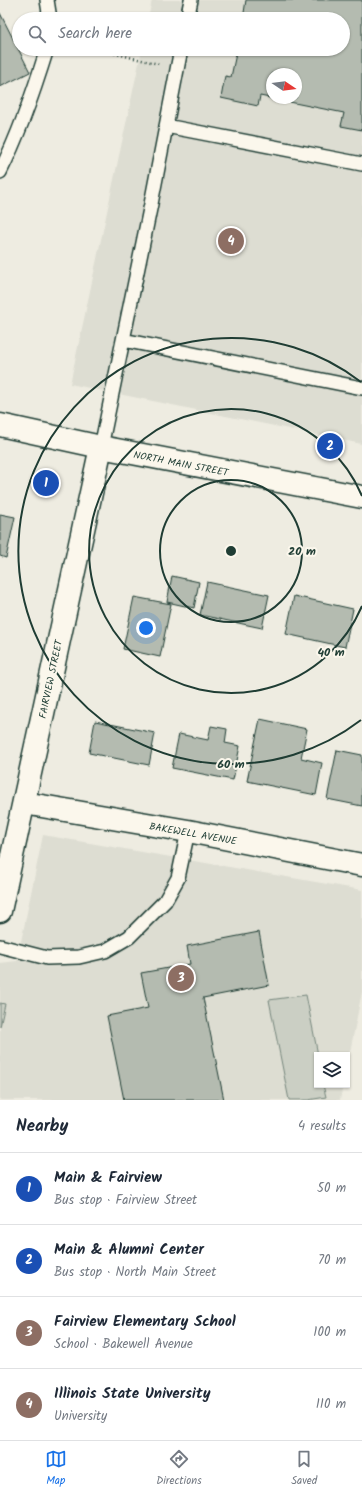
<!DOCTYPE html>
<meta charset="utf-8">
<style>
:root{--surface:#fff;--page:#f2f2f3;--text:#1f2937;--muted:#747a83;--line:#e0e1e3;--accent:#1a73e8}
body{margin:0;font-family:Kalam,sans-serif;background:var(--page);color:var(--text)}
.controls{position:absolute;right:12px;bottom:12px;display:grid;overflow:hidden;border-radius:0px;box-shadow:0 1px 3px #0004}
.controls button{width:36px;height:36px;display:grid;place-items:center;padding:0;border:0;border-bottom:1px solid var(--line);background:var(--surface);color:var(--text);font:20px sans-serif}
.compass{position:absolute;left:266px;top:68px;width:36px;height:36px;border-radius:50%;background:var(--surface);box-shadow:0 1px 3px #0004;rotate:103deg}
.you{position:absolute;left:146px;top:628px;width:14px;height:14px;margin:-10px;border:3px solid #fff;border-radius:50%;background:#1a73e8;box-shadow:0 0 0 6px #1a73e833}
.badge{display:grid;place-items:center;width:26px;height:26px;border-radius:50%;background:var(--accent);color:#fff;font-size:13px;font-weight:700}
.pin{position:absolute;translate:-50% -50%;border:2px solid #fff;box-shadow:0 1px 4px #0006}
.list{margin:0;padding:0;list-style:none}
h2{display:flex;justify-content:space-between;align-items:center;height:52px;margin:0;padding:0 16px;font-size:17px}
h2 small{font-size:13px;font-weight:400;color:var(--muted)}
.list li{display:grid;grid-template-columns:26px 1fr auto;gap:12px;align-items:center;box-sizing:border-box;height:72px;padding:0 16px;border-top:1px solid var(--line)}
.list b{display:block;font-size:15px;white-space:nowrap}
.list p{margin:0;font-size:13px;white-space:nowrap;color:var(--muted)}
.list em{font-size:13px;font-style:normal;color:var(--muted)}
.icon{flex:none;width:22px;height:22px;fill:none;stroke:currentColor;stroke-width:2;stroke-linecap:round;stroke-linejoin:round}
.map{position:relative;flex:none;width:362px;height:1100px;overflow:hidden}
.search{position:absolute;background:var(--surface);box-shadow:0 1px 3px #0004;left:12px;right:12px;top:12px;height:44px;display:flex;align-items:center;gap:10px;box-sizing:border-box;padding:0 14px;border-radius:22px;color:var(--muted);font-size:15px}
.sheet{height:340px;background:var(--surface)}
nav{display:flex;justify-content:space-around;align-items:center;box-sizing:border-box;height:56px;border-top:1px solid var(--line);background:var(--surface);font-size:11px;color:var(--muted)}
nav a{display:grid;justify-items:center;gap:2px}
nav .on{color:var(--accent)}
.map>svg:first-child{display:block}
.built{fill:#ddddd2;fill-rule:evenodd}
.green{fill:#cbcfc4;stroke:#75867c}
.building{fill:#b4bbb0;stroke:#1f3d34;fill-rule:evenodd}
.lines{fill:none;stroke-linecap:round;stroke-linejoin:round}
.service-casing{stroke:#1f3d34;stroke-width:16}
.minor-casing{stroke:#1f3d34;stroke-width:25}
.primary-casing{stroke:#1f3d34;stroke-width:25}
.path{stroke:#1f3d34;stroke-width:2.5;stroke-dasharray:1 3;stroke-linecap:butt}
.service{stroke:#fbf7ec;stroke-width:13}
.minor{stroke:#fbf7ec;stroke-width:22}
.primary{stroke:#fbf7ec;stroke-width:22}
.ring{fill:none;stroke:#1f3d34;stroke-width:2}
.labels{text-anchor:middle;stroke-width:4;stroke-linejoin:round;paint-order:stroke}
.street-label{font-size:10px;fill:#1f3d34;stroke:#fbf7ec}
.centre{fill:#1f3d34;stroke:#fbf7ec;stroke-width:2}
.ring-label{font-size:12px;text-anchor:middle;font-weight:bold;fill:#1f3d34;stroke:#fbf7ec;stroke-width:4;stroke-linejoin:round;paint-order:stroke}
</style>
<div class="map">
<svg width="362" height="1100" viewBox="0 0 362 1100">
<rect width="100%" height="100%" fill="#eeece1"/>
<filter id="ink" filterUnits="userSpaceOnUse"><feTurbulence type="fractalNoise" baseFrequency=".025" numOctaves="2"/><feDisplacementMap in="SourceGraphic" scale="8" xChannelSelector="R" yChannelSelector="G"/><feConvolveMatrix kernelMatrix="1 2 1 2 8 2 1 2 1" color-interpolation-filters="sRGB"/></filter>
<g filter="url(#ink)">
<path class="built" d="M152,0H362V444L70,384L142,49H343V19H148ZM272,74H296V98H272Z
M43,835L362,890V992L347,1067V1055H317V1085H343L340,1100H0V963L17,961Z"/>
<path class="green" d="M306,995L318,1055L317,1085H323L326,1097L308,1100H289L269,1000Z
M0,1003L5,1004L0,1027Z"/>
<path class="building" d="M246,0H362V130L341,126L344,113L260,96L258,106L221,98L225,76L231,77L237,49H343V19H243ZM272,74H296V98H272Z
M0,13L30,72L0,87Z
M0,514L15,517L6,558L0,556Z
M172,576L199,582L194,608L167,602Z
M207,582L269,595L262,628L200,615Z
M294,596L353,609L345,647L286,634Z
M134,597L171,604L160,657L123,649Z
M260,719L307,729L301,758L322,763L316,795L247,781Z
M95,721L155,733L149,765L89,753Z
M211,726L227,729L225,743L240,746L233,780L172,768L179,734L208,740Z
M337,750L362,755V806L327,799Z
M259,932L269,985L203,998L224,1100H124L107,1016L148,1008L141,973L190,964L187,946Z"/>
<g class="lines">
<defs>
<path id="service" d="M47,0L50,19
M187,19L191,0
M166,126L362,164
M0,172C20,133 34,91 47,49
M123,340L362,388
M101,447L151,204L181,49
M0,946L47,958L79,957L105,951L129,937L165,901L178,878L188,831"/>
<path id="minor" d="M24,803L188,831L362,865
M0,911L101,447"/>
<path id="primary" d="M0,425L101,447L362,497"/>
</defs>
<use href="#service" class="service-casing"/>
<use href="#minor" class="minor-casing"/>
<use href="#primary" class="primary-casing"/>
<path class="path" d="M95,49L159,64"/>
<use href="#service" class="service"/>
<use href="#minor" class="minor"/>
<use href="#primary" class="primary"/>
</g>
</g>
<g class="ring">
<circle cx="231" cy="551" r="71"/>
<path d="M362 606A142 142 0 1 1 362 496"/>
<path d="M361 720A213 213 0 1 1 361 382"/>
</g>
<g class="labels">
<g class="street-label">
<text transform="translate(181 463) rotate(11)" y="4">NORTH MAIN STREET</text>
<text transform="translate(50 679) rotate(-78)" y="4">FAIRVIEW STREET</text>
<text transform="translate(193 833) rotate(10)" y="4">BAKEWELL AVENUE</text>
</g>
</g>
<circle cx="231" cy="551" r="6" class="centre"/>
<g class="ring-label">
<text x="302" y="555">20 m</text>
<text x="331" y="656">40 m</text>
<text x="231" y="768">60 m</text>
</g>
</svg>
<div class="controls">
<button><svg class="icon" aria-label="layers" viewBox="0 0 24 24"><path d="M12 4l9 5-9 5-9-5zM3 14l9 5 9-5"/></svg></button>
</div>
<svg class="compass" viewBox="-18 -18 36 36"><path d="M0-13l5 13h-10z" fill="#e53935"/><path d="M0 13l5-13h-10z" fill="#747a83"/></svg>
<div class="you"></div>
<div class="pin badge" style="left:46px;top:483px;background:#1a4fb4">1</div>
<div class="pin badge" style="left:330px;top:446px;background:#1a4fb4">2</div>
<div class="pin badge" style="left:181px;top:978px;background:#8d6e63">3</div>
<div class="pin badge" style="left:231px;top:241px;background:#8d6e63">4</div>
<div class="search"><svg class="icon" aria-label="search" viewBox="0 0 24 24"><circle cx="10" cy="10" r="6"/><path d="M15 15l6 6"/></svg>Search here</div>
</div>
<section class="sheet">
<h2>Nearby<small>4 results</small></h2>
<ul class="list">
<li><span class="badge" style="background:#1a4fb4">1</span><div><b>Main &amp; Fairview</b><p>Bus stop · Fairview Street</p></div><em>50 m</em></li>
<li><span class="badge" style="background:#1a4fb4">2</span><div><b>Main &amp; Alumni Center</b><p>Bus stop · North Main Street</p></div><em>70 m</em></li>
<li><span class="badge" style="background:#8d6e63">3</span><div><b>Fairview Elementary School</b><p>School · Bakewell Avenue</p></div><em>100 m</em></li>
<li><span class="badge" style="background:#8d6e63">4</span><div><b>Illinois State University</b><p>University</p></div><em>110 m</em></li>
</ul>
</section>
<nav>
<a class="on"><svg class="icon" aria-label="map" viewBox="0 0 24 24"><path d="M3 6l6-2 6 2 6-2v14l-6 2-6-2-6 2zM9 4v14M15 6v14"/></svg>Map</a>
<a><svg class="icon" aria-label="directions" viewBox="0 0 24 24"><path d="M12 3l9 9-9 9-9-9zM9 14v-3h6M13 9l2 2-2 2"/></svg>Directions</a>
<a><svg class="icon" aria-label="saved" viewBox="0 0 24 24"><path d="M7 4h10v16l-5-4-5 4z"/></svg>Saved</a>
</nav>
